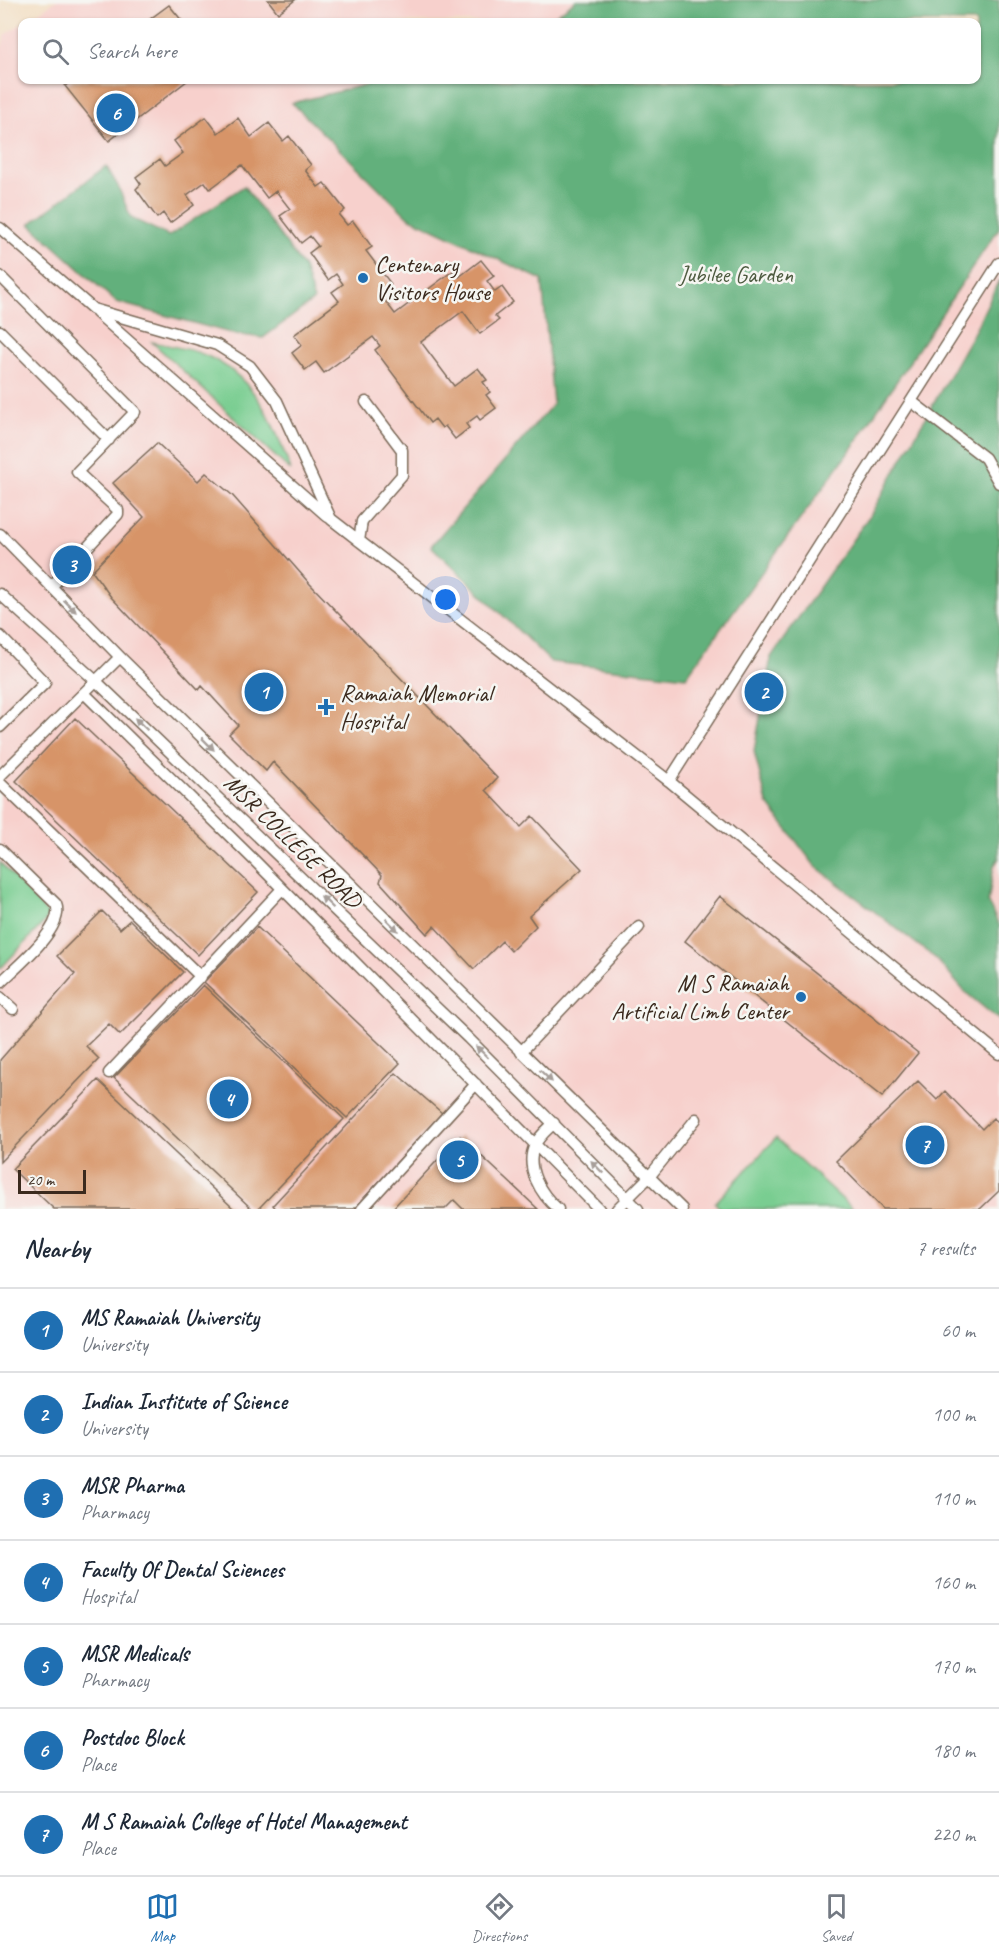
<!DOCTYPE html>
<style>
:root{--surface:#fff;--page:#f6f6f7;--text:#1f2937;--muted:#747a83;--line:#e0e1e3;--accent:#1f6fb2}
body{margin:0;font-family:Caveat,sans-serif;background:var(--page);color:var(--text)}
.scale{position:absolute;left:18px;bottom:15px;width:68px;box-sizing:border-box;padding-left:6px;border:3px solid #3b2a1e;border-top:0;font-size:16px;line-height:21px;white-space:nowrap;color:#3b2a1e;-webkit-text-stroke:4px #f6f6f2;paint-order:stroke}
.you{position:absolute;left:446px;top:600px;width:21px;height:21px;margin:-15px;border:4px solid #fff;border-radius:50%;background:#1a73e8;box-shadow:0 0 0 9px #1a73e833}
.badge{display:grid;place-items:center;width:39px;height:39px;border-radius:50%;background:var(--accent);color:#fff;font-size:20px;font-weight:700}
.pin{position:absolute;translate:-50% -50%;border:3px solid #fff;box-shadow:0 2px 6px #0006}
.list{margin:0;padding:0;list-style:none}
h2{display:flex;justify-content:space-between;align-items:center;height:78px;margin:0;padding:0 24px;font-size:26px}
h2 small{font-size:20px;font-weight:400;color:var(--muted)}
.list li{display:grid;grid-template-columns:39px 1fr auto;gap:18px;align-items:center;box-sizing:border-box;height:84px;padding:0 24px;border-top:2px solid var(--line)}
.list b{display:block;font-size:22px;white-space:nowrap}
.list p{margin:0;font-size:20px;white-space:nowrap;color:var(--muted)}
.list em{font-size:20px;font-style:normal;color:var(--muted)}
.icon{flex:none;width:33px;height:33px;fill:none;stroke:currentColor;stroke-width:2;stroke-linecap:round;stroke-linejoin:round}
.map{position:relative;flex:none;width:999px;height:1209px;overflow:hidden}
.search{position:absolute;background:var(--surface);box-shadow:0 2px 4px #0004;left:18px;right:18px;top:18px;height:66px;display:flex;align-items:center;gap:15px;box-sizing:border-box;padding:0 21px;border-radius:12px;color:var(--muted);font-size:22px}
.sheet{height:666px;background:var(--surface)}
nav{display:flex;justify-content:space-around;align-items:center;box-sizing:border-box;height:84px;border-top:2px solid var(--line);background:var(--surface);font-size:16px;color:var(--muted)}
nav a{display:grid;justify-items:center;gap:3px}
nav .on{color:var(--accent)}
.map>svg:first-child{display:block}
.built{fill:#f7d0cc}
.green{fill:#79cd91;stroke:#5a7c58;stroke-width:1.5}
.forest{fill:#62b07b;stroke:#4e6d4c;stroke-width:1.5}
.building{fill:#d79468}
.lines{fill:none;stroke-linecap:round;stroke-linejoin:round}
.lane-casing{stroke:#7b6958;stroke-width:13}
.lane{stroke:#fff;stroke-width:10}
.oneway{fill:#a79f9a}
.poi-dot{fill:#1f6fb2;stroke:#f6f6f2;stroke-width:2}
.labels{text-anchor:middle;stroke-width:5;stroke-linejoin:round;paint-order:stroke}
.poi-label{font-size:24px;fill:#3b2a1e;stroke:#f6f6f2;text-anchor:start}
.park-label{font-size:24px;fill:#4e5b40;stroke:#f6f6f2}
.street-label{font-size:24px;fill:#3b2a1e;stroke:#f6f6f2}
</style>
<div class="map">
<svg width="999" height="1209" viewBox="0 0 999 1209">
<rect width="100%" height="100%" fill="#f6f6f2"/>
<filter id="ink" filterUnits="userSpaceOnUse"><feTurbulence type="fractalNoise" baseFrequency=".0167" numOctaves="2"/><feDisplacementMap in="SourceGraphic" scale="12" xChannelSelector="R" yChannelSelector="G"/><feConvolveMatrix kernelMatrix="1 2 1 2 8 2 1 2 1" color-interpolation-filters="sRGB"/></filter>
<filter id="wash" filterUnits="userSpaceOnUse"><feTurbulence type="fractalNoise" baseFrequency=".008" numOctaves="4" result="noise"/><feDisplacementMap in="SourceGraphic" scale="24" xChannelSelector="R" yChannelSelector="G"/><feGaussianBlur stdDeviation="1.35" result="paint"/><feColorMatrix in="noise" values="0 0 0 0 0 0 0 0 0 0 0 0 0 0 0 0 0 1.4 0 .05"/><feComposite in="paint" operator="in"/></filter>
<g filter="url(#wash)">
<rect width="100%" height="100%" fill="#f3dfc4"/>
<path class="built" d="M57,0H999V1209H0V53L5,35L22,23V80H976V22H24Z"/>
<path class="green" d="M152,342C167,345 183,348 197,352C253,371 273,420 291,471Z
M0,862L50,916L0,969Z
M776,1138L853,1209H721L715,1203Z"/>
<path class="forest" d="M576,0H999V228L854,445L686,677L551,662L431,546L553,404L542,280L408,217L292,103L385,80H976V22H547Z
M106,166L118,186L131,218L169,236L244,186L304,268L314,300L263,338L234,334L116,302L30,224Z
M999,280V858L994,866L988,903L999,925V1020L965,992L935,958L815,866L767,803L754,751L771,657L872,512L975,330Z"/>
<g id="blocks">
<path class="building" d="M268,0H295L278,13Z
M169,5L183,22H146Z
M73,80H188L109,141L65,86Z
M206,117L218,133L238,118L251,137L269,123L283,141L289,136L311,165L305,170L318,187L324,183L345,210L339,215L347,225L353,221L372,247L366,251L391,284L379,293L395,314L454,270L459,277L481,260L494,276L487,281L495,292L502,287L513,302L495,316L499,320L480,334L463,311L421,342L454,386L478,368L487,380L483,382L490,392L486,395L496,408L480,420L477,416L466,424L469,428L455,439L445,426L442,428L435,419L430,423L375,350L380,346L373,337L324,373L316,362L305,370L292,353L302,345L294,335L339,301L332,292L343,284L336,274L328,280L309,253L318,246L310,236L301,243L280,216L290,209L276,191L267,198L242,165L210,189L205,182L187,195L194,205L170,223L163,213L157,218L136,189L141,184L136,177L160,159L165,166L183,153L174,141Z
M157,443L198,481L206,473L232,495L310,584L497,778L486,790L521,827L532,816L582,869L529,916L536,926L511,951L502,941L474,969L434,926L427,934L380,882L382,875L273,762L266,771L229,734L238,725L202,686L199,690L111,597L92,571L144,517L113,483Z
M75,718L258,892L198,955L16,781Z
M720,896L918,1053L882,1097L685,941Z
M102,911L120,929L130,920L183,972L120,1035L109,1024L86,1046L99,1059L0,1162V1060L75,974L57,956Z
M257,927L400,1063L347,1118L204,982Z
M203,985L344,1119L258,1209H252L114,1078Z
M396,1073L442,1113L354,1209H276L273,1205Z
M98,1080L234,1209H54L12,1169Z
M918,1081L937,1100L945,1091L982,1129L993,1118L999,1124V1191L980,1209H883L836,1161Z
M460,1136L538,1209H463L454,1200L445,1209H392Z"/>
</g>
</g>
<g filter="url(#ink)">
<use href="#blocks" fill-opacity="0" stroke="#7b6958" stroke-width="1.5"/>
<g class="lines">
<defs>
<path id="lane" d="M0,228L93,309L217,345L250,366L277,401L331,519L669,781L999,263
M0,276L135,412L77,472L118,510V514L51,587
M97,313L328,517
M0,331L109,440
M911,401L985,458L999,483
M0,534L120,657L682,1209
M359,541L362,521L402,475V450L366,402
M0,594L97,682L468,1038L638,1209
M0,636L45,683L0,727
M85,694L255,861L599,1209
M0,776L120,657
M669,781L999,1054
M0,783L201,977
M0,849L56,904C66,927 16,967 0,983
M0,997L13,1009
M521,1052L639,927
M109,1073L282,889
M554,1123C548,1129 538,1137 535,1145C524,1167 541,1195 558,1209
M362,1209L476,1084
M617,1209L649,1177L696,1119"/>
</defs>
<use href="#lane" class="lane-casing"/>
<use href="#lane" class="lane"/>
</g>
<defs><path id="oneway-solid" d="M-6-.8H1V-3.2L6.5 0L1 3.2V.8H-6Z" transform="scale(1.5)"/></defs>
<g class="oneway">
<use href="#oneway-solid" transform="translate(70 606) rotate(45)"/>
<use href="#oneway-solid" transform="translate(141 724) rotate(-136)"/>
<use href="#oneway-solid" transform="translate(208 744) rotate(45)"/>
<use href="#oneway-solid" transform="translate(327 902) rotate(-136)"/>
<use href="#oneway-solid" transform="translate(392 925) rotate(45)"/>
<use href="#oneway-solid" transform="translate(482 1052) rotate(-136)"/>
<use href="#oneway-solid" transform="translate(546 1076) rotate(44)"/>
<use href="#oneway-solid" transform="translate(597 1167) rotate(-134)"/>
</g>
</g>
<g class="poi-dot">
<circle cx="363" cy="278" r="6"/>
<path d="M323 698h6v6h6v6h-6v6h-6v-6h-6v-6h6z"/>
<circle cx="801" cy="997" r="6"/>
</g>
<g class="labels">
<g class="poi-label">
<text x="375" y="272">Centenary<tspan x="375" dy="28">Visitors House</tspan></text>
<text x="340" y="701">Ramaiah Memorial<tspan x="340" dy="28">Hospital</tspan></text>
<text x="789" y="991" text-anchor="end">M S Ramaiah<tspan x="789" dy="28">Artificial Limb Center</tspan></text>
</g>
<g class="park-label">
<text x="736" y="282">Jubilee Garden</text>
</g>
<g class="street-label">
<text transform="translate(293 841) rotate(44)" y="8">MSR COLLEGE ROAD</text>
</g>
</g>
</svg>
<div class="scale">20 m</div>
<div class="you"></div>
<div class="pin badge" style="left:264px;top:692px">1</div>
<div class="pin badge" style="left:764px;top:692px">2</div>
<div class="pin badge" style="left:72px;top:565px">3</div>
<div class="pin badge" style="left:229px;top:1099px">4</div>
<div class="pin badge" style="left:459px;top:1160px">5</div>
<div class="pin badge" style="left:116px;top:113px">6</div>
<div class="pin badge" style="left:925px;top:1145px">7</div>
<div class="search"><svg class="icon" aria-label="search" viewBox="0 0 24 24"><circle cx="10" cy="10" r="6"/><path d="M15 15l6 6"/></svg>Search here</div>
</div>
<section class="sheet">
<h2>Nearby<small>7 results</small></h2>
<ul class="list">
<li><span class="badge">1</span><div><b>MS Ramaiah University</b><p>University</p></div><em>60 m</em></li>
<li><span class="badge">2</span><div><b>Indian Institute of Science</b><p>University</p></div><em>100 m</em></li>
<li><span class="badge">3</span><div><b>MSR Pharma</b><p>Pharmacy</p></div><em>110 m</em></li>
<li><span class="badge">4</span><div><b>Faculty Of Dental Sciences</b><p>Hospital</p></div><em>160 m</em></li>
<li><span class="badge">5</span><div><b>MSR Medicals</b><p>Pharmacy</p></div><em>170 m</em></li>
<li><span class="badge">6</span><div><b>Postdoc Block</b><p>Place</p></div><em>180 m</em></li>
<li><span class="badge">7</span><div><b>M S Ramaiah College of Hotel Management</b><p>Place</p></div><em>220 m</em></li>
</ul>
</section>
<nav>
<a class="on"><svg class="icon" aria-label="map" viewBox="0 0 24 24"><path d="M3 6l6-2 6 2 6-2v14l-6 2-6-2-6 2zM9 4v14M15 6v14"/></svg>Map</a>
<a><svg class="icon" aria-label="directions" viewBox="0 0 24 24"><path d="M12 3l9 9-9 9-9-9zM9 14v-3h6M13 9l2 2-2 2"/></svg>Directions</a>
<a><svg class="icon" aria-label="saved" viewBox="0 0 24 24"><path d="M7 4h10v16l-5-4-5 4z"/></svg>Saved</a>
</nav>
